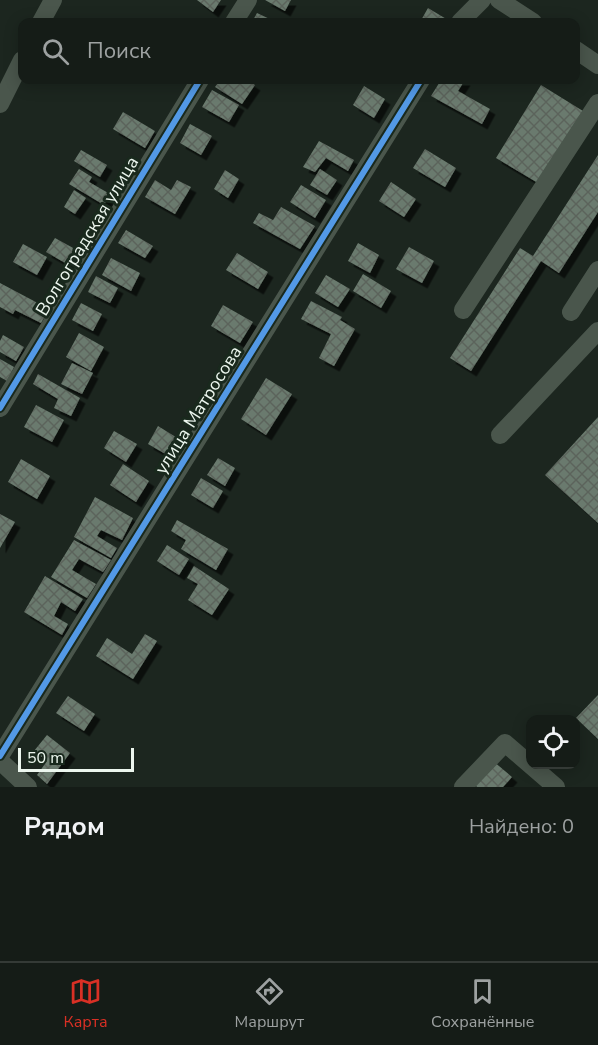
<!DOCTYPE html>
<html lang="ru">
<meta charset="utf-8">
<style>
:root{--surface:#151c17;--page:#222924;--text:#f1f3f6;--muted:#9da1a1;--line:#343a36;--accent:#d93025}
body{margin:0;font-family:"Nunito Sans",sans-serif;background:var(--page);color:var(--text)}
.controls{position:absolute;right:18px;bottom:18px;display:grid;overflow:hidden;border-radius:12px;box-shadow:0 3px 15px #0003}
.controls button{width:54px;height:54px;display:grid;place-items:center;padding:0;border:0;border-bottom:2px solid var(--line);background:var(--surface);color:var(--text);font:30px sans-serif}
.scale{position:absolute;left:18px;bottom:15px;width:116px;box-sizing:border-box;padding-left:6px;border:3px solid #ecf6ee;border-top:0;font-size:16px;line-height:21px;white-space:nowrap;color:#ecf6ee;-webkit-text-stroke:4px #19291d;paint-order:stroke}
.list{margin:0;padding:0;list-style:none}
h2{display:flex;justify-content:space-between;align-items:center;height:78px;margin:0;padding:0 24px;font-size:26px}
h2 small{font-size:20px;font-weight:400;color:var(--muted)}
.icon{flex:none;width:33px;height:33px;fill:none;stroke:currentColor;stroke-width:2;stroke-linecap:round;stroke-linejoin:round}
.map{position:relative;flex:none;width:598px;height:787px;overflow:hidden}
.search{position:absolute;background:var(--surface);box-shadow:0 3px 15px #0003;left:18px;right:18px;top:18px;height:66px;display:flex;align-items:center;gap:15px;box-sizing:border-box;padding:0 21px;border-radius:12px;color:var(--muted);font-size:22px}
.sheet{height:174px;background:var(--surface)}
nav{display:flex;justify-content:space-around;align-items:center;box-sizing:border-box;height:84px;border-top:2px solid var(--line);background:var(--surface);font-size:16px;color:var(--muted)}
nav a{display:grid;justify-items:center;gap:3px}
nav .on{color:var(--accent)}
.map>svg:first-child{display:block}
.building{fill:url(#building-cross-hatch);filter:url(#shadow)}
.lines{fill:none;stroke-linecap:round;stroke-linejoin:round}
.minor{stroke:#4a564c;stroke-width:18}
.cycleway-casing{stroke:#19291d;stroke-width:10}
.cycleway{stroke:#5399e6;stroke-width:6}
.labels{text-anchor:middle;stroke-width:6;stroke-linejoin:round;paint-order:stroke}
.street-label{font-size:18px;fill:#ecf6ee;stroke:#19291d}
</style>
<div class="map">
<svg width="598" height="787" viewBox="0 0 598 787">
<defs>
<pattern id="building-cross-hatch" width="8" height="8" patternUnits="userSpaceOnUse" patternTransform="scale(1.5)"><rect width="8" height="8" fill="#6b7a6e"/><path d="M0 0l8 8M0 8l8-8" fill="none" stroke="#5b645c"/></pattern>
<filter id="shadow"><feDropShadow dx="5.5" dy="5.5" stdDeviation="0" flood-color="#0009"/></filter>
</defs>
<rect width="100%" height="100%" fill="#1c261f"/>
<path class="building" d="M197,0H221L213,12Z
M265,0H291L285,11Z
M428,8L448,20L446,22H420Z
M257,13L276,22H252Z
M220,80H230L236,84L239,80H247L255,85L242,104L215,87Z
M441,80H465L458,91L490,109L482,124L431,96Z
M541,85L583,111L538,183L496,158Z
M364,86L385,99L374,118L353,105Z
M212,90L239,105L229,122L202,107Z
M123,112L155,131L145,148L113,129Z
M190,124L212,136L201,155L180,143Z
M319,141L354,160L348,171L326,158L315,172L303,167Z
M425,149L456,168L445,187L413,168Z
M81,150L107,165L100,177L74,161Z
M598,155V212L559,273L541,261L471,371L450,358L520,248L533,256Z
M79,169L92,177L89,182L110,194L104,205L69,184Z
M320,169L337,180L327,195L310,185Z
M225,170L239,179L228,198L214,189Z
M155,180L171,190L177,180L191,187L175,214L145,197Z
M391,182L416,199L404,217L379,201Z
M301,185L326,200L315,218L290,202Z
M74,190L86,198L75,214L64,207Z
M281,207L315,226L300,249L253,223L259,213L273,220Z
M126,230L153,246L145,258L118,243Z
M55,238L75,249L67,264L46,252Z
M358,243L379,255L370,273L348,261Z
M23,244L47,257L37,275L13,262Z
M409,247L434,261L422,283L396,269Z
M237,253L268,272L258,289L226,270Z
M111,258L140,273L131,291L102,275Z
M363,274L391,291L381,308L353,291Z
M326,275L350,289L338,307L315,293Z
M96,276L118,288L110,303L88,292Z
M0,283L49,309L41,323L15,310L13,314L0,307Z
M311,301L342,317L340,320L355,329L334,366L319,358L331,334L301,319Z
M81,303L102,314L93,331L72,320Z
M223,305L253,322L240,343L211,326Z
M79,333L104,347L91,371L66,357Z
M3,335L24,347L16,361L0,352V341Z
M0,359L14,367L7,381L0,377Z
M72,363L93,373L82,394L61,384Z
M38,374L80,398L71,416L54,408L58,399L33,384Z
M266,378L292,394L266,435L241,419Z
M36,405L64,420L52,442L24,427Z
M598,417V523L545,475Z
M158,426L179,439L169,456L148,444Z
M114,431L137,444L126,462L104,448Z
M218,458L235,468L225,486L207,475Z
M21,459L50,476L37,499L8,482Z
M123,464L149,481L136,502L110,485Z
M201,478L223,491L213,508L191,495Z
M95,497L133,518L122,540L101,530L97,536L117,548L111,558L74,537Z
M0,514L15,522L0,548Z
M177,520L228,549L216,570L181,549L186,540L171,531Z
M74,540L111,560L103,572L79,559L72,570L96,584L87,598L51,577Z
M167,545L189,559L179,575L157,561Z
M194,566L229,589L212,615L188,600L198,584L187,578Z
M45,576L83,599L75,611L61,602L54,616L68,624L62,635L24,612Z
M145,634L157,641L133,679L96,656L107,638L132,654Z
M598,695V739L576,718Z
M68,696L95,714L84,731L56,713Z
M47,735L70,753L47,784L37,775L47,761L34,751Z
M493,761L512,777L503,787H477L473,783Z"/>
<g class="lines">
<path class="minor" d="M499,0L533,22
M41,22L53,0
M234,22L248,0
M460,22L482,0
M576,50L598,65
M0,104L22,60
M463,310L598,103
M571,312L598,270
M0,408L200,80
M500,435L598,331
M0,756L421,80
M0,761L28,787
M463,787L505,743L556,787"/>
<defs>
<path id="cycleway" d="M0,408L200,80
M0,756L421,80"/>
</defs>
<use href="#cycleway" class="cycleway-casing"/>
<use href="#cycleway" class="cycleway"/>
</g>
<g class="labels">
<g class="street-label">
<text transform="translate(87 236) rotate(-59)" y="6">Волгоградская улица</text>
<text transform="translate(198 410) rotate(-58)" y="6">улица Матросова</text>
</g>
</g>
</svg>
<div class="controls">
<button><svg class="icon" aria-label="locate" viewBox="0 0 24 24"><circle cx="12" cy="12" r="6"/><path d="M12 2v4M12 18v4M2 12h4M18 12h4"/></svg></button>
</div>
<div class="scale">50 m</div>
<div class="search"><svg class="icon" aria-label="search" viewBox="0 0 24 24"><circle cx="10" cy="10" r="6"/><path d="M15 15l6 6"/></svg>Поиск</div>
</div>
<section class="sheet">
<h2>Рядом<small>Найдено: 0</small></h2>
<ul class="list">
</ul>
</section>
<nav>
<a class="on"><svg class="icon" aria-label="map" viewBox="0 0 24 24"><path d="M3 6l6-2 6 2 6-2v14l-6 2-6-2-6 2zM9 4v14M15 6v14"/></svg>Карта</a>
<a><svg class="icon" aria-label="directions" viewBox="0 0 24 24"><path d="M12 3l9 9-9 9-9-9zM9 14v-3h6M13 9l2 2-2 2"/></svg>Маршрут</a>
<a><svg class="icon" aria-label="saved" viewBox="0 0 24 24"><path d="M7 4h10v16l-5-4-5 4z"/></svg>Сохранённые</a>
</nav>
